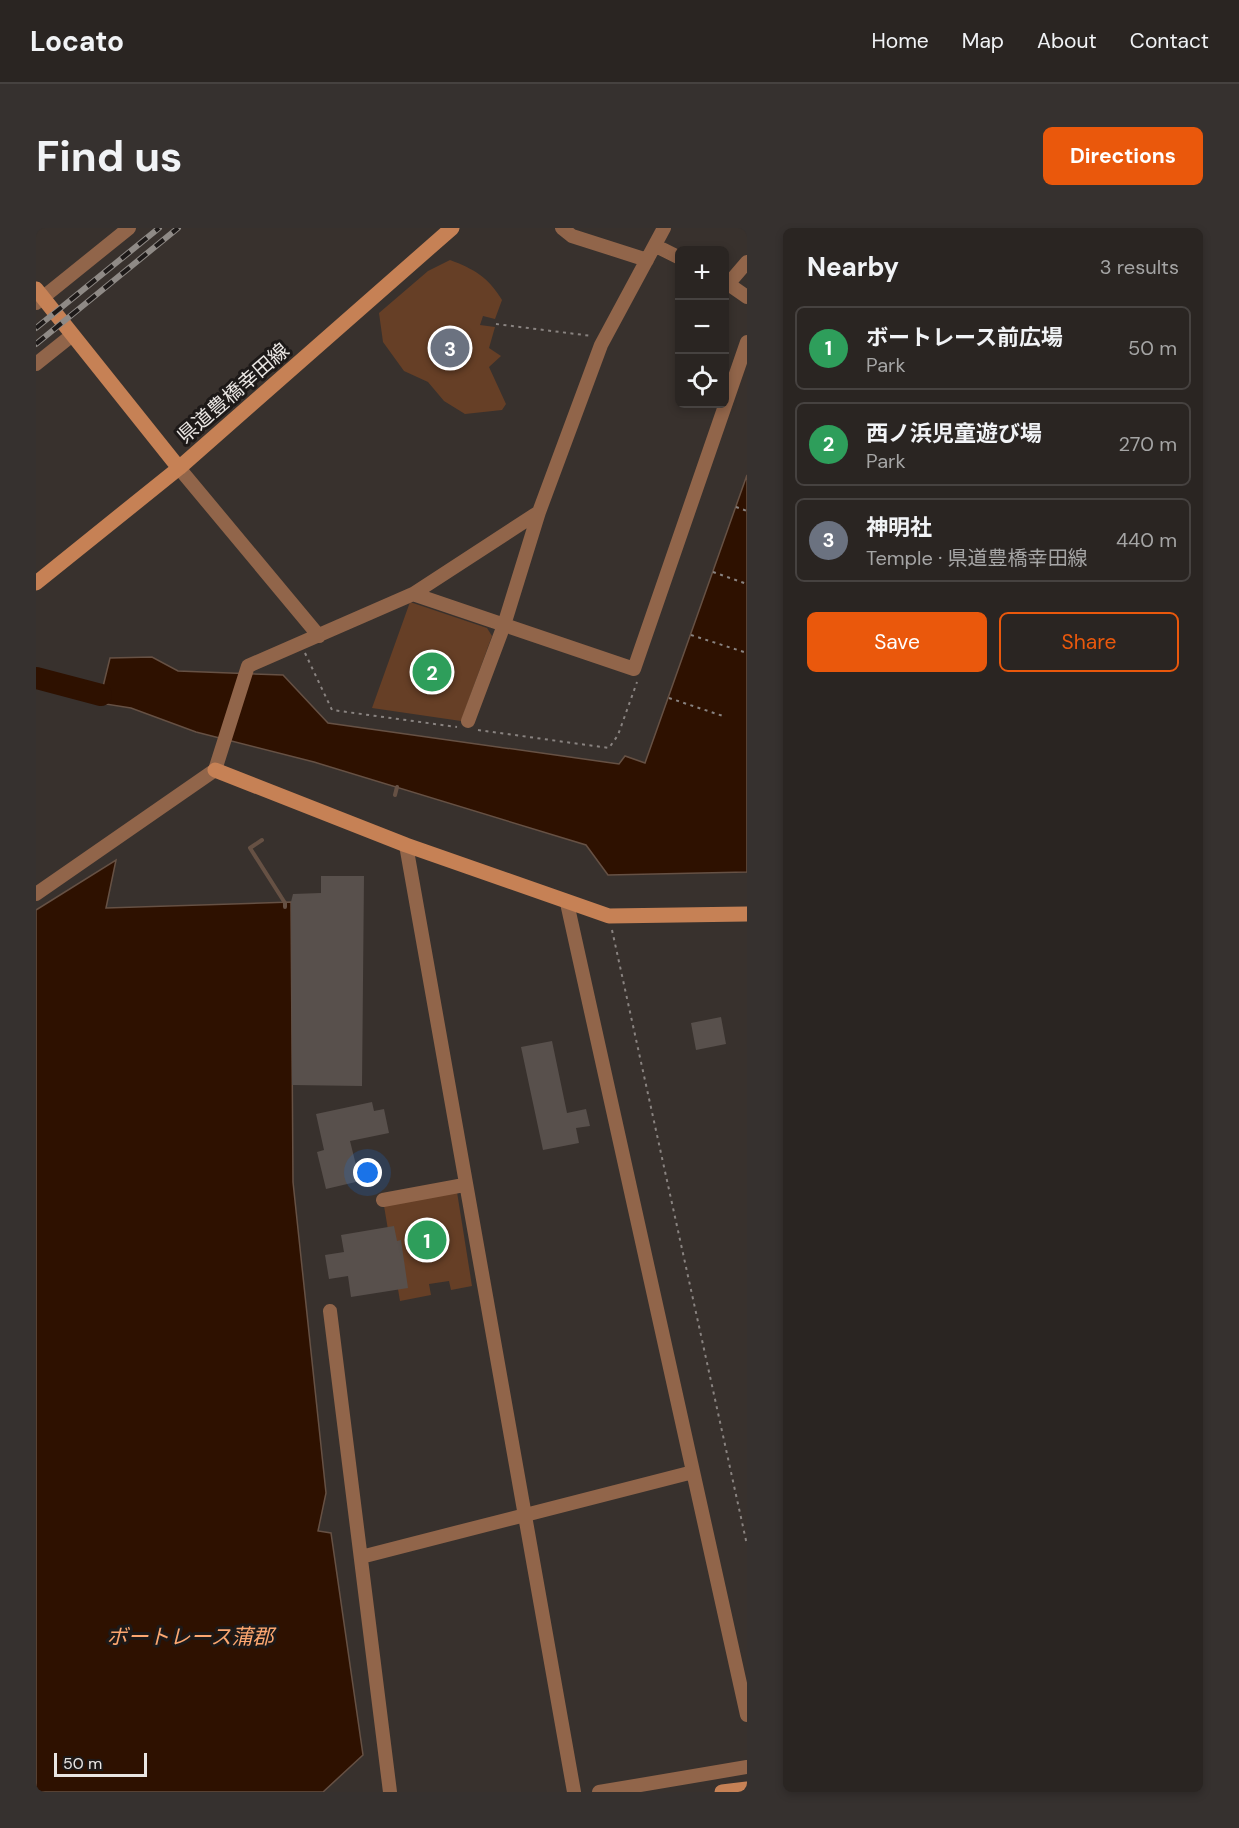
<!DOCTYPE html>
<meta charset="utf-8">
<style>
:root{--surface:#2a2522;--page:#36312f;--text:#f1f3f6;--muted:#a5a5a5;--line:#464240;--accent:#ea580c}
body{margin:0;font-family:"DM Sans","Noto Sans JP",sans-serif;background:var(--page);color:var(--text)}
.controls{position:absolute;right:18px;top:18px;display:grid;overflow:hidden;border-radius:9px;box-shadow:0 3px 9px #0003}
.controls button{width:54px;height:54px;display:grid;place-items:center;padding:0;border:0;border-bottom:2px solid var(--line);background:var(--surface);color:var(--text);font:30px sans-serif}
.scale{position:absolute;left:18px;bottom:15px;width:93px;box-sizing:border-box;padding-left:6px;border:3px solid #eae6e3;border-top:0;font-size:16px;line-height:21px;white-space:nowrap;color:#eae6e3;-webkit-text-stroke:4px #1d1918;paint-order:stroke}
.you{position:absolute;left:332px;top:945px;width:21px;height:21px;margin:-15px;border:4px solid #fff;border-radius:50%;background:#1a73e8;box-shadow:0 0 0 9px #1a73e833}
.badge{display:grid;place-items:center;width:39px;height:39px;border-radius:50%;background:var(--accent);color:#fff;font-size:20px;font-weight:700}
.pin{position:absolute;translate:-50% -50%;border:3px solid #fff;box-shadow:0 2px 6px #0006}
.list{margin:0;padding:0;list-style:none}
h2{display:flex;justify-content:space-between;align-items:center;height:78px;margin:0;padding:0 24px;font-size:26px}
h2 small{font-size:20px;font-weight:400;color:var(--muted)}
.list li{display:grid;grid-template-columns:39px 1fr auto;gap:18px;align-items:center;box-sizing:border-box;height:84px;margin:0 12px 12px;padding:0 12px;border:2px solid var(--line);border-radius:9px}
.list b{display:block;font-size:22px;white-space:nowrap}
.list p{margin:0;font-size:20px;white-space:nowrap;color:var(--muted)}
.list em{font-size:20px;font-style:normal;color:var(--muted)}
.actions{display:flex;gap:12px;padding:18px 24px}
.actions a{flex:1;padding:14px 0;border:2px solid var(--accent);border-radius:9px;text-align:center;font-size:21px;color:var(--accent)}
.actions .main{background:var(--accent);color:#fff}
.icon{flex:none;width:33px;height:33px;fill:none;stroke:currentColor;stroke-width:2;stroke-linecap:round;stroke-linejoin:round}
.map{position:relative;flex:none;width:711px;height:1564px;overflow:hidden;border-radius:9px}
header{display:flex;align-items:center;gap:36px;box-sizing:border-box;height:84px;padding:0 30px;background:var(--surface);border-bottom:2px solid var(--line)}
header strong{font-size:28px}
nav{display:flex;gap:33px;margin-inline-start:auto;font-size:21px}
.intro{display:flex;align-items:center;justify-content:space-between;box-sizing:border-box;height:144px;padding:0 36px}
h1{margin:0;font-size:42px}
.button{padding:15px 27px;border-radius:9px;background:var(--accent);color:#fff;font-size:21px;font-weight:700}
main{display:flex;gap:36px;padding:0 36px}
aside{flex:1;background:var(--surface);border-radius:9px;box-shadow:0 3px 9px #0003}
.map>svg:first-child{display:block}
.green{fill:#663f26}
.water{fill:#2e1100;stroke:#665144;stroke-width:1.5}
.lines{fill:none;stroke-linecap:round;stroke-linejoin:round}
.stream{stroke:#665144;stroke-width:4}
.river{stroke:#2e1100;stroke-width:22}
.building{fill:#58504c}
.path{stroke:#898380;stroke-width:2;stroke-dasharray:3 4.5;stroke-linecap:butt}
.street{stroke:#91654a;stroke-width:14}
.secondary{stroke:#c68155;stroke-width:15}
.rail-casing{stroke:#8f8a86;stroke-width:6}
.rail{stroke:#1d1918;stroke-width:4;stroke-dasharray:11;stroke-linecap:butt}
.labels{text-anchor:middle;stroke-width:6;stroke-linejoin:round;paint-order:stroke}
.street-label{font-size:20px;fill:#eae6e3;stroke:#1d1918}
.water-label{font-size:21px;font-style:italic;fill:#fca770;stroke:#1d1918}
</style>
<header>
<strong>Locato</strong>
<nav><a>Home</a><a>Map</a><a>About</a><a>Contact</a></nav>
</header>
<div class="intro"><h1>Find us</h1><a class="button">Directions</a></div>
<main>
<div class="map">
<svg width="711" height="1564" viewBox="0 0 711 1564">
<rect width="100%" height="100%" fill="#38312d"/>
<path class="green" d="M414,32C438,41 452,49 466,72L459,91L447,88L444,97L459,99L453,120L465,128L453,139L470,176L466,182L429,186L408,173L392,154L368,143L347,114L343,85L392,43Z
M374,374L451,400L456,408L425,493L336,480Z
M421,964L436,1058L415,1062L413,1053L393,1056L395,1067L364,1073L347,972Z"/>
<path class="water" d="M711,247V644L572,647L550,617L278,534L160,504L95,480L63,475L74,430L116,429L142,443L247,447L292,495L583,536L589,528L609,535Z
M80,632L70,680L255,674L257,954L290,1265L282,1303L295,1305L327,1527L287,1564H0V682Z"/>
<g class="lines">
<path class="stream" d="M359,567L361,559
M226,612L214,620L249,675V679"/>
<path class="river" d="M0,450L65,467"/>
</g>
<path class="building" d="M410,113L421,116L418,127L408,124Z
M285,648H328L326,858L256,857L255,674L257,666L285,665Z
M685,789L690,816L660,822L655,795Z
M516,813L531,885L550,881L554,898L540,900L543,915L507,922L485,819Z
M336,874L338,883L348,881L353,905L314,913L324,953L290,961L281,924L288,922L280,886Z
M358,998L361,1013L365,1012L372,1060L315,1069L312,1048L293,1051L289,1027L308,1024L305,1007Z"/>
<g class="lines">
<path class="path" d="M460,96L556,108
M700,279L711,283
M677,344L711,356
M655,407L708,424
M269,425L296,482L421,499
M633,470L687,488
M442,502L573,520L582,507L601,454
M576,702L711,1317"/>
<path class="street" d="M526,0L536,8L611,32
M620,18L644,30
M688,53L711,69
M693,55L711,34
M0,75L93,0
M0,136L35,108
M143,240L283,408
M377,366L598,441L711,114
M432,493L468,397L503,284
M370,617L538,1564
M0,666L179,542L212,438L377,366L503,284L565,117L628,0
M531,675L711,1487
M347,972L428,957
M294,1083L354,1564
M325,1329L657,1244
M563,1564L711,1539"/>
<path class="secondary" d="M0,61L143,240
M0,355L143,240L416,0
M179,542L370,617L573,688L711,686
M686,1564L711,1561"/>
<defs>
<path id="rail" d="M0,100L123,0
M0,116L142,0"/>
</defs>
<use href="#rail" class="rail-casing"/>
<use href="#rail" class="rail"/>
</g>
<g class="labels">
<g class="street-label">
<text transform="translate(197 165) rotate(-41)" y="7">県道豊橋幸田線</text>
</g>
<g class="water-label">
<text x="154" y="1416">ボートレース蒲郡</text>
</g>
</g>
</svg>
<div class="controls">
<button>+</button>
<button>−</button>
<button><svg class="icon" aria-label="locate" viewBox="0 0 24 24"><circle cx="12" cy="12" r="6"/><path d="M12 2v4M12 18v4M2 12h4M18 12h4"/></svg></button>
</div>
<div class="scale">50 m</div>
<div class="you"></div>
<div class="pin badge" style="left:391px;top:1012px;background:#2e9e5b">1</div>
<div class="pin badge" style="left:396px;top:444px;background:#2e9e5b">2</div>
<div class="pin badge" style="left:414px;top:120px;background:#6b7280">3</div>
</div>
<aside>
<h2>Nearby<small>3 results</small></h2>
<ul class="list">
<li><span class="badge" style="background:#2e9e5b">1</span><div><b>ボートレース前広場</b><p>Park</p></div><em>50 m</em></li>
<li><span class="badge" style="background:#2e9e5b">2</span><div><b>西ノ浜児童遊び場</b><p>Park</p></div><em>270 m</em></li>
<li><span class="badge" style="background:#6b7280">3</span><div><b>神明社</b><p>Temple · 県道豊橋幸田線</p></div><em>440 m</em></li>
</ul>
<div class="actions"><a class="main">Save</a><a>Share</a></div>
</aside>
</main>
